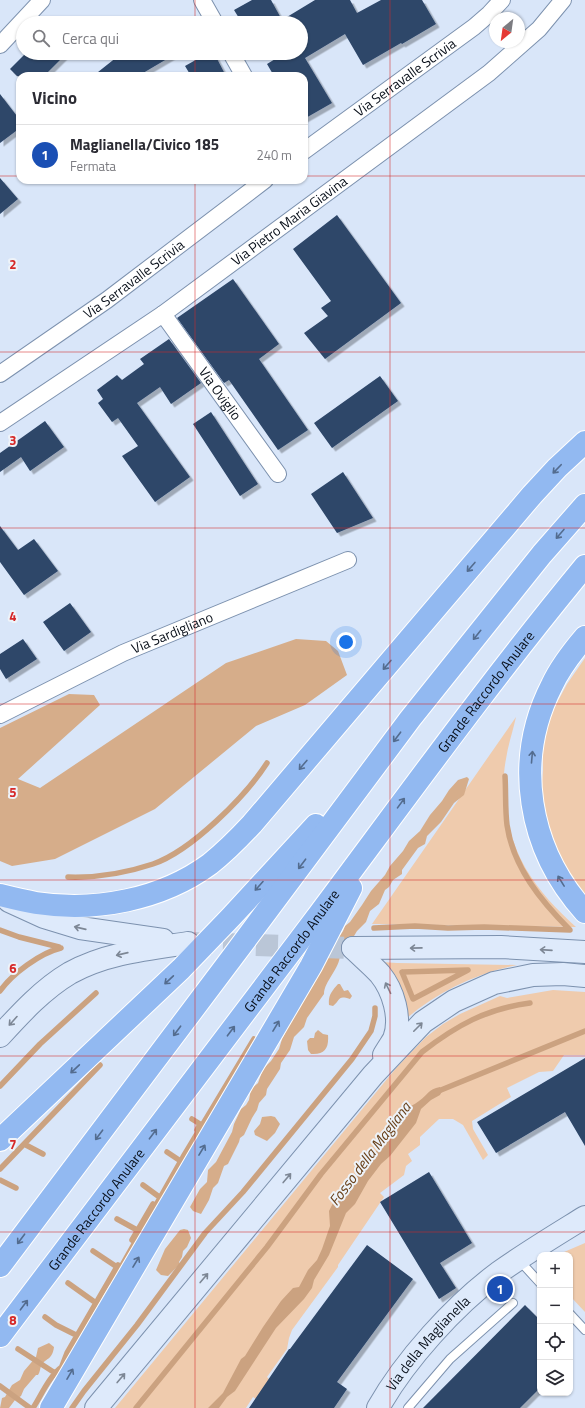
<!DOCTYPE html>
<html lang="it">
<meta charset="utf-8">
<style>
:root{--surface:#fff;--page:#f7f7f7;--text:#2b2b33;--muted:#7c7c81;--line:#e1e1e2;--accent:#0b8043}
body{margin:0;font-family:"Titillium Web",sans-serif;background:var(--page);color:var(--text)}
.controls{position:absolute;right:12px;bottom:12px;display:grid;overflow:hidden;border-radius:8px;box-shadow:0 1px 3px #0004}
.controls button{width:36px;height:36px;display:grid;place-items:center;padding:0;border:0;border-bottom:1px solid var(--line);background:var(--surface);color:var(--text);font:20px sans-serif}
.compass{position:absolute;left:489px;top:12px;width:36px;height:36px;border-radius:50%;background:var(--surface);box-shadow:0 1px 3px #0004;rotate:209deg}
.you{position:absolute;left:346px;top:642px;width:14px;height:14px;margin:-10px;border:3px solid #fff;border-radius:50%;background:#1a73e8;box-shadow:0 0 0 6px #1a73e833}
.badge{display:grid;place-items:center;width:26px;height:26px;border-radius:50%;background:var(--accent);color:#fff;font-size:13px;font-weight:700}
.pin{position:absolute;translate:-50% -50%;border:2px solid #fff;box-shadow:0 1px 4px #0006}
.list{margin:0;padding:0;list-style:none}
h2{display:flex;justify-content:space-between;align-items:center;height:52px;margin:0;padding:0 16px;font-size:17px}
h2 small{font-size:13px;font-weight:400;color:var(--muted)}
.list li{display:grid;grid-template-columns:26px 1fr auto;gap:12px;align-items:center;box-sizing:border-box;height:60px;padding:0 16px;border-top:1px solid var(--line)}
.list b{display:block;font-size:15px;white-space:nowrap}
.list p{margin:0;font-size:13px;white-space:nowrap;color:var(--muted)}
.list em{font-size:13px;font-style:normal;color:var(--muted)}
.icon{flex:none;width:22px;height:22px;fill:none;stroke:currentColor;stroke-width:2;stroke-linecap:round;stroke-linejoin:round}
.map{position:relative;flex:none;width:585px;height:1408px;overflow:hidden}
.search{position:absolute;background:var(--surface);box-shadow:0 1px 3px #0004;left:16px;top:16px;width:292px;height:44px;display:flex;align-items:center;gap:10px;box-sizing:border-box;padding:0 14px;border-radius:22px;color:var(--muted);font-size:15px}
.panel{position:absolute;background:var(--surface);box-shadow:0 1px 3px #0004;left:16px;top:72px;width:292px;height:112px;border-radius:12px}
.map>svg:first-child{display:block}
.green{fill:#efcbad}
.forest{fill:#d6ad8a}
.water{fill:#cba280}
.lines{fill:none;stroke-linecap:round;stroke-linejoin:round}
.stream{stroke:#cba280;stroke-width:5.5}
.building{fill:#2d4669;filter:url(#shadow)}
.secondary-tunnel{stroke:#bac6d7;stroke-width:22;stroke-dasharray:22 11;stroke-linecap:butt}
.lane-casing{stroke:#7c91ae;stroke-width:10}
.street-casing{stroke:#7c91ae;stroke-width:18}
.secondary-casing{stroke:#7c91ae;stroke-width:24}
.highway-casing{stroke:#fff;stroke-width:24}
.lane{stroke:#fff;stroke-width:8}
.street{stroke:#fff;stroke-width:16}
.secondary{stroke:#deeafb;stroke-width:22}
.highway{stroke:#92b9f1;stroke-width:22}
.oneway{stroke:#536c8f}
.oneway2{stroke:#7d8795}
.grid{fill:none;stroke:#d62828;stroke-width:1;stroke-opacity:0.55}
.labels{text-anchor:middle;stroke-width:4;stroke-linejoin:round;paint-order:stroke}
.street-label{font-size:14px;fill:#070e18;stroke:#eef3f9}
.water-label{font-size:15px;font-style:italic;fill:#694019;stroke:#eef3f9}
.grid-label{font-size:13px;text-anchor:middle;font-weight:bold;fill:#d62828;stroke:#eef3f9;stroke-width:4;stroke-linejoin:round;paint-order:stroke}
</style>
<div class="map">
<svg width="585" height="1408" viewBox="0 0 585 1408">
<defs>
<filter id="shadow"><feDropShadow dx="3.5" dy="3.5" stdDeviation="0" flood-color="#0004"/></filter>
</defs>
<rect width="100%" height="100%" fill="#d9e6f9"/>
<path class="green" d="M585,658V900L565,870L540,804L543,770L542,740L552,712L567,684Z
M516,717C513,731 508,745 506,759C499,794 508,838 526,869C539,891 557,910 576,927L372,924Z
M381,962L397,963L517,965C475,974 439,991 407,1018Z
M553,990L585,992V1055H564L553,1071L539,1072L507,1088L511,1097L472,1121L473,1129L488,1155L483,1160L463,1125L453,1119H439L420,1137V1145L408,1154L412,1161L406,1166L404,1175L380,1193L384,1197L338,1265V1267L292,1330L289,1338L287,1349L267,1377L270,1380L256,1399L253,1397L246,1408H115L397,1067L426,1037L443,1024L460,1014L500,996L507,998Z
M585,1243V1312L570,1296V1255H557Z"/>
<path class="forest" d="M296,639L326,641L338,651L347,675L305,705L256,726L155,809L55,859L12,866L0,861V728L69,694L94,695L100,705L18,779L40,788L226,663Z
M467,777L469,779L464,795L454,803L441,822L427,836L425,844L418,848L402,870V874L393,880L389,887L385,890L379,904L370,911L366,922L357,931L351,941L340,953C341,968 324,981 324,994L307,1018L304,1027L294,1037L290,1050L281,1063L280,1069L267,1089L266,1095L259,1103L257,1110L252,1118L244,1135L240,1138L239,1142L228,1164L224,1166L218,1183L213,1188L209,1200L201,1214L193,1211L190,1207L200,1189L207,1182L208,1170L216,1162L232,1132L234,1124L241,1109L246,1105L249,1100L251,1089L258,1083L263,1069L271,1061L279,1049L282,1039L295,1014L314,983L328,954L343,931L345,926L350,922L362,905L371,891L385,875L390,866L403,851L409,841L420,831L430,815L442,801L449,790L458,780Z
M338,984H340L344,991L348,990L352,996L350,999C337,995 341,1000 333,1006L329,1005C328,995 332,991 338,984Z
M318,1030L323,1034L328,1035C329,1048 325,1055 311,1054L308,1050L307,1041L310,1038H314L315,1033Z
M271,1116L275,1117L280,1124L275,1133L267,1141L255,1135L254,1131L260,1124L262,1117Z
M184,1229L188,1230L191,1238L187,1247L183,1251L182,1257L179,1262L180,1264L168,1276L161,1275L156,1270L165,1249L180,1230Z
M49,1343L54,1347C52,1361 46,1357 41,1366C40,1369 40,1372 38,1375H36L24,1389L21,1396L15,1400L9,1408H0L2,1398L5,1397L12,1385L20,1380L24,1371L36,1357L38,1348Z"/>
<path class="water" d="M440,1087L442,1091L440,1095L431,1100L421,1109L416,1123L390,1156L381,1164L368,1181L355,1204L346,1213L329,1255L314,1280L312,1288L304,1299L276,1328L235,1391L227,1397L219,1408H208L223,1393L241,1359L245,1356L263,1327L281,1301L293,1288L299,1287L308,1270L317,1260L322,1249L330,1226L329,1211L334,1201C347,1195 347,1192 352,1179L360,1174L369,1162L403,1111C408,1107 414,1105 419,1101C428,1095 428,1089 440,1087Z"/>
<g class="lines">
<path class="stream" d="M68,877C97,878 126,873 153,864C191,851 245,797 267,763
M374,928L415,926L448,928L484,927L570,930C541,901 513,867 507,825C505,809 506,792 505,776
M0,930L19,937L59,947
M402,972L413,999L468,970L403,972
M0,991C12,974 40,953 61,948
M0,1086L40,1044L96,993
M436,1093L441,1090L585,1031
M192,1119L200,1124L197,1130
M24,1144L43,1154
M167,1152L179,1160
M0,1169L100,1065
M0,1180L16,1188
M143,1185L158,1196
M117,1219L137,1230
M132,1240L153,1204
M93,1251L117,1267
M68,1283L96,1303
M112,1283L183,1157L254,1039
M45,1317L56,1325L78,1336
M18,1349L55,1373
M62,1366L67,1353L118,1265
M0,1386L30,1408
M33,1408C42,1394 49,1376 63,1366
M72,1408L84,1391L137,1325L205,1233L243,1192L352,1059L371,1031L375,1016V1008
M136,1408L267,1247L321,1174L422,1052C457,1025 486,1009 530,1003"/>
</g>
<path class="building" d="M252,0H271L282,20L315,0H350L357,13L381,0H422L436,24L402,44L401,43L363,65L345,34L305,58L332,103L304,119V76H274L267,64L285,53H301V23H242L234,10Z
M26,53H67L44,76H17L10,69Z
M122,53H177L138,76H93Z
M208,53H214L226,76H191L185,66Z
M0,94L20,120V128L0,143Z
M0,178L18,199L0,214Z
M337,215L401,303L325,359L304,333L328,316L321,308L331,301L293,249Z
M233,279L279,344L259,359L308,430L278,450L229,380L224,383L177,318Z
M169,339L201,383L171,404L160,387L137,403L190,477L155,502L122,456L138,446L118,418L112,422L98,403L103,399L97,390L117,375L122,380L144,364L140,359Z
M380,376L398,401L332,448L314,423Z
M211,412L258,484L240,496L193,424Z
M45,421L64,447L30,471L21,457L0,472V453Z
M343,472L373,518L337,533L311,494Z
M0,526L18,550L34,539L58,571L24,595L0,562Z
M70,603L91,632L64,651L43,622Z
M23,639L37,659L6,679L0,669V654Z
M585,1058V1146L565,1112L496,1153L477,1122Z
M429,1172L472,1243L440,1263L456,1288L439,1299L380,1202Z
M367,1245L413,1279L337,1382L347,1389L334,1408H249L289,1349H290Z
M525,1305L540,1320V1388L520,1408H423Z"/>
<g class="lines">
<path class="secondary-tunnel" d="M190,943L353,948"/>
<defs>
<path id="lane" d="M519,1260L540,1283
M570,1314L585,1330
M408,1408L450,1359L513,1303"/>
<g id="street">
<path d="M202,0L215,23"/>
<path d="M0,45L42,0"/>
<path d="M231,53L244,76"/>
<path id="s1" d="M304,151L474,27L489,14L502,0"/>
<path id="s2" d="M163,314L278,474"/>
<path id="s3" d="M0,374L107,300L265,180"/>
<path id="s4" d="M0,423L163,314L489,73L539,29L563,0"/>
<path id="s5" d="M0,715L123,653L348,560"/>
</g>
<g id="secondary">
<path d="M9,901L44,917L80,928L163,940"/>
<path d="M353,948L501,947L585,952"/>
<path d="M353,948C362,957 372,965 380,974C393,990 402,1018 394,1039C391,1044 387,1050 384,1055"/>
<path d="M0,1036C21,1013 43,989 70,973C106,953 148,949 188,943"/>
<path d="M96,1408L373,1075L423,1022L454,1001L494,983L533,975L563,974L585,976"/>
<path id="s6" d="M378,1408C405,1360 454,1306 498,1273C526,1253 556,1235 585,1217"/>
</g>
<g id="highway">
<path d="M585,637C573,651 560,668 552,685C513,761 528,849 585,912"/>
<path d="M0,895C12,898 24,901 36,903C95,912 161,900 210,864C225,852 239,838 252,824L532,495L557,468L585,442"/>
<path d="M0,1140L181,969L231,917L316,825"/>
<path d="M0,1266L234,955L410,719L542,554L585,505"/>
<path id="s7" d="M0,1336C105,1198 210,1060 314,921C403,802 490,681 585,566"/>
<path d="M51,1408L311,966L351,888"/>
</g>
</defs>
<use href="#lane" class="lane-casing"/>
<use href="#street" class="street-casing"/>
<use href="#secondary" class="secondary-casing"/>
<use href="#highway" class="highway-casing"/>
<use href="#lane" class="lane"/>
<use href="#street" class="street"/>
<use href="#secondary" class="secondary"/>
<use href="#highway" class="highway"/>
</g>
<defs><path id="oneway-shaft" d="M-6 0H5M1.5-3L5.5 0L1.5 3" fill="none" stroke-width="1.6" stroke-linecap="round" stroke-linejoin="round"/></defs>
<g class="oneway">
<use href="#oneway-shaft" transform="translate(557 469) rotate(134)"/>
<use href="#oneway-shaft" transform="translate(560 534) rotate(131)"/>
<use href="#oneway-shaft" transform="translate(471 567) rotate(131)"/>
<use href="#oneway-shaft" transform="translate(477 635) rotate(129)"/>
<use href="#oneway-shaft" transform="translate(387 665) rotate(131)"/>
<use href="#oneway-shaft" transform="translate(397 737) rotate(127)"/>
<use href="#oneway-shaft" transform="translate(532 757) rotate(-85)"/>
<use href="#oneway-shaft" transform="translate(303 765) rotate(130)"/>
<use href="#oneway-shaft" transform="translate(401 803) rotate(-54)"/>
<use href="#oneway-shaft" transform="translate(302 864) rotate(127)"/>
<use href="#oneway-shaft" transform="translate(561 881) rotate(-122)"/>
<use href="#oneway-shaft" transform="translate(259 886) rotate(132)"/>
<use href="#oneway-shaft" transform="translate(169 980) rotate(137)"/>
<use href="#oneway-shaft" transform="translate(276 1026) rotate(-59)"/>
<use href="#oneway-shaft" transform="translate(177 1031) rotate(127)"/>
<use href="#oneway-shaft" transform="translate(231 1031) rotate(-53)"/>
<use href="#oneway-shaft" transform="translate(75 1069) rotate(137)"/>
<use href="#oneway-shaft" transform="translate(153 1134) rotate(-53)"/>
<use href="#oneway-shaft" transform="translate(99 1135) rotate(127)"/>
<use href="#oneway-shaft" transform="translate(202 1150) rotate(-59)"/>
<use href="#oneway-shaft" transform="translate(21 1239) rotate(127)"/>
<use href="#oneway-shaft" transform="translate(136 1262) rotate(-59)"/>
<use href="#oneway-shaft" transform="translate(24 1305) rotate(-53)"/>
<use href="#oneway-shaft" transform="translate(70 1374) rotate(-60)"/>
</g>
<g class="oneway2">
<use href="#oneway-shaft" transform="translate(80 928) rotate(-167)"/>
<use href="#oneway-shaft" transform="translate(416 948) rotate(179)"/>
<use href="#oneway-shaft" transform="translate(546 950) rotate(-176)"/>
<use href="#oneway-shaft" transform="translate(122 954) rotate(167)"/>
<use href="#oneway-shaft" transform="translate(388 988) rotate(-116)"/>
<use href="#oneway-shaft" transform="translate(13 1021) rotate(132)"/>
<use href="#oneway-shaft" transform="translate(418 1027) rotate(-45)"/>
<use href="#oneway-shaft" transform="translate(287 1178) rotate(-50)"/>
<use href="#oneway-shaft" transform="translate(204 1278) rotate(-50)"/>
<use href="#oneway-shaft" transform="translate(121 1378) rotate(-50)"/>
</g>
<path class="grid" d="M195,0V23M390,0V1408M195,53V76M0,176H20M304,176H585M195,180V1408M0,352H585M0,528H585M0,704H585M0,880H585M0,1056H585M0,1232H585"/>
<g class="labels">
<g class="street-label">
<text dy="5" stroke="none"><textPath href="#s1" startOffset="125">Via Serravalle Scrivia</textPath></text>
<text dy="5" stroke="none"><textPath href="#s4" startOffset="353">Via Pietro Maria Giavina</textPath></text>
<text dy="5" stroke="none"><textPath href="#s3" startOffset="164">Via Serravalle Scrivia</textPath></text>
<text dy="5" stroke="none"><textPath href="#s2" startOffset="98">Via Oviglio</textPath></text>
<text dy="5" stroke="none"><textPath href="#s5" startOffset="191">Via Sardigliano</textPath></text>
<text dy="5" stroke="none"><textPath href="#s7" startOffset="807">Grande Raccordo Anulare</textPath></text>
<text dy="5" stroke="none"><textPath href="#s7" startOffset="483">Grande Raccordo Anulare</textPath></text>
<text dy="5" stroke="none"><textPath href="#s7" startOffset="159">Grande Raccordo Anulare</textPath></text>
<text dy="5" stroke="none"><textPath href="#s6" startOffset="82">Via della Maglianella</textPath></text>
</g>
<g class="water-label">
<text transform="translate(370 1154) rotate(-53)" y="5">Fosso della Magliana</text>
</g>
</g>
<g class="grid-label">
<text x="13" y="269">2</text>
<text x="13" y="445">3</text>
<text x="13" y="621">4</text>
<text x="13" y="797">5</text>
<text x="13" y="973">6</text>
<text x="13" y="1149">7</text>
<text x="13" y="1325">8</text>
</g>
</svg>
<div class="controls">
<button>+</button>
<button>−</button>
<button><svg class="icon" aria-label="locate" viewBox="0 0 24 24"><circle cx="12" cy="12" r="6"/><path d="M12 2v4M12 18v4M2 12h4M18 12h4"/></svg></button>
<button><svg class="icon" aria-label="layers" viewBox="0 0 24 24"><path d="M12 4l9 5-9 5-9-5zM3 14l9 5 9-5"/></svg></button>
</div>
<svg class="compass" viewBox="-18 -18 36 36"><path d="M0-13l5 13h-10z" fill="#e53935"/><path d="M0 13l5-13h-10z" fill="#7c7c81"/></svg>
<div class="you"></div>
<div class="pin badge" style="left:500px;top:1289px;background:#1a4fb4">1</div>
<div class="search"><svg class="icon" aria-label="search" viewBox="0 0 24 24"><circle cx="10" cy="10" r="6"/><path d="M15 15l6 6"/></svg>Cerca qui</div>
<section class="panel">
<h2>Vicino<small></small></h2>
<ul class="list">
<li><span class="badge" style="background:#1a4fb4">1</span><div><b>Maglianella/Civico 185</b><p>Fermata</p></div><em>240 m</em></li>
</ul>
</section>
</div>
